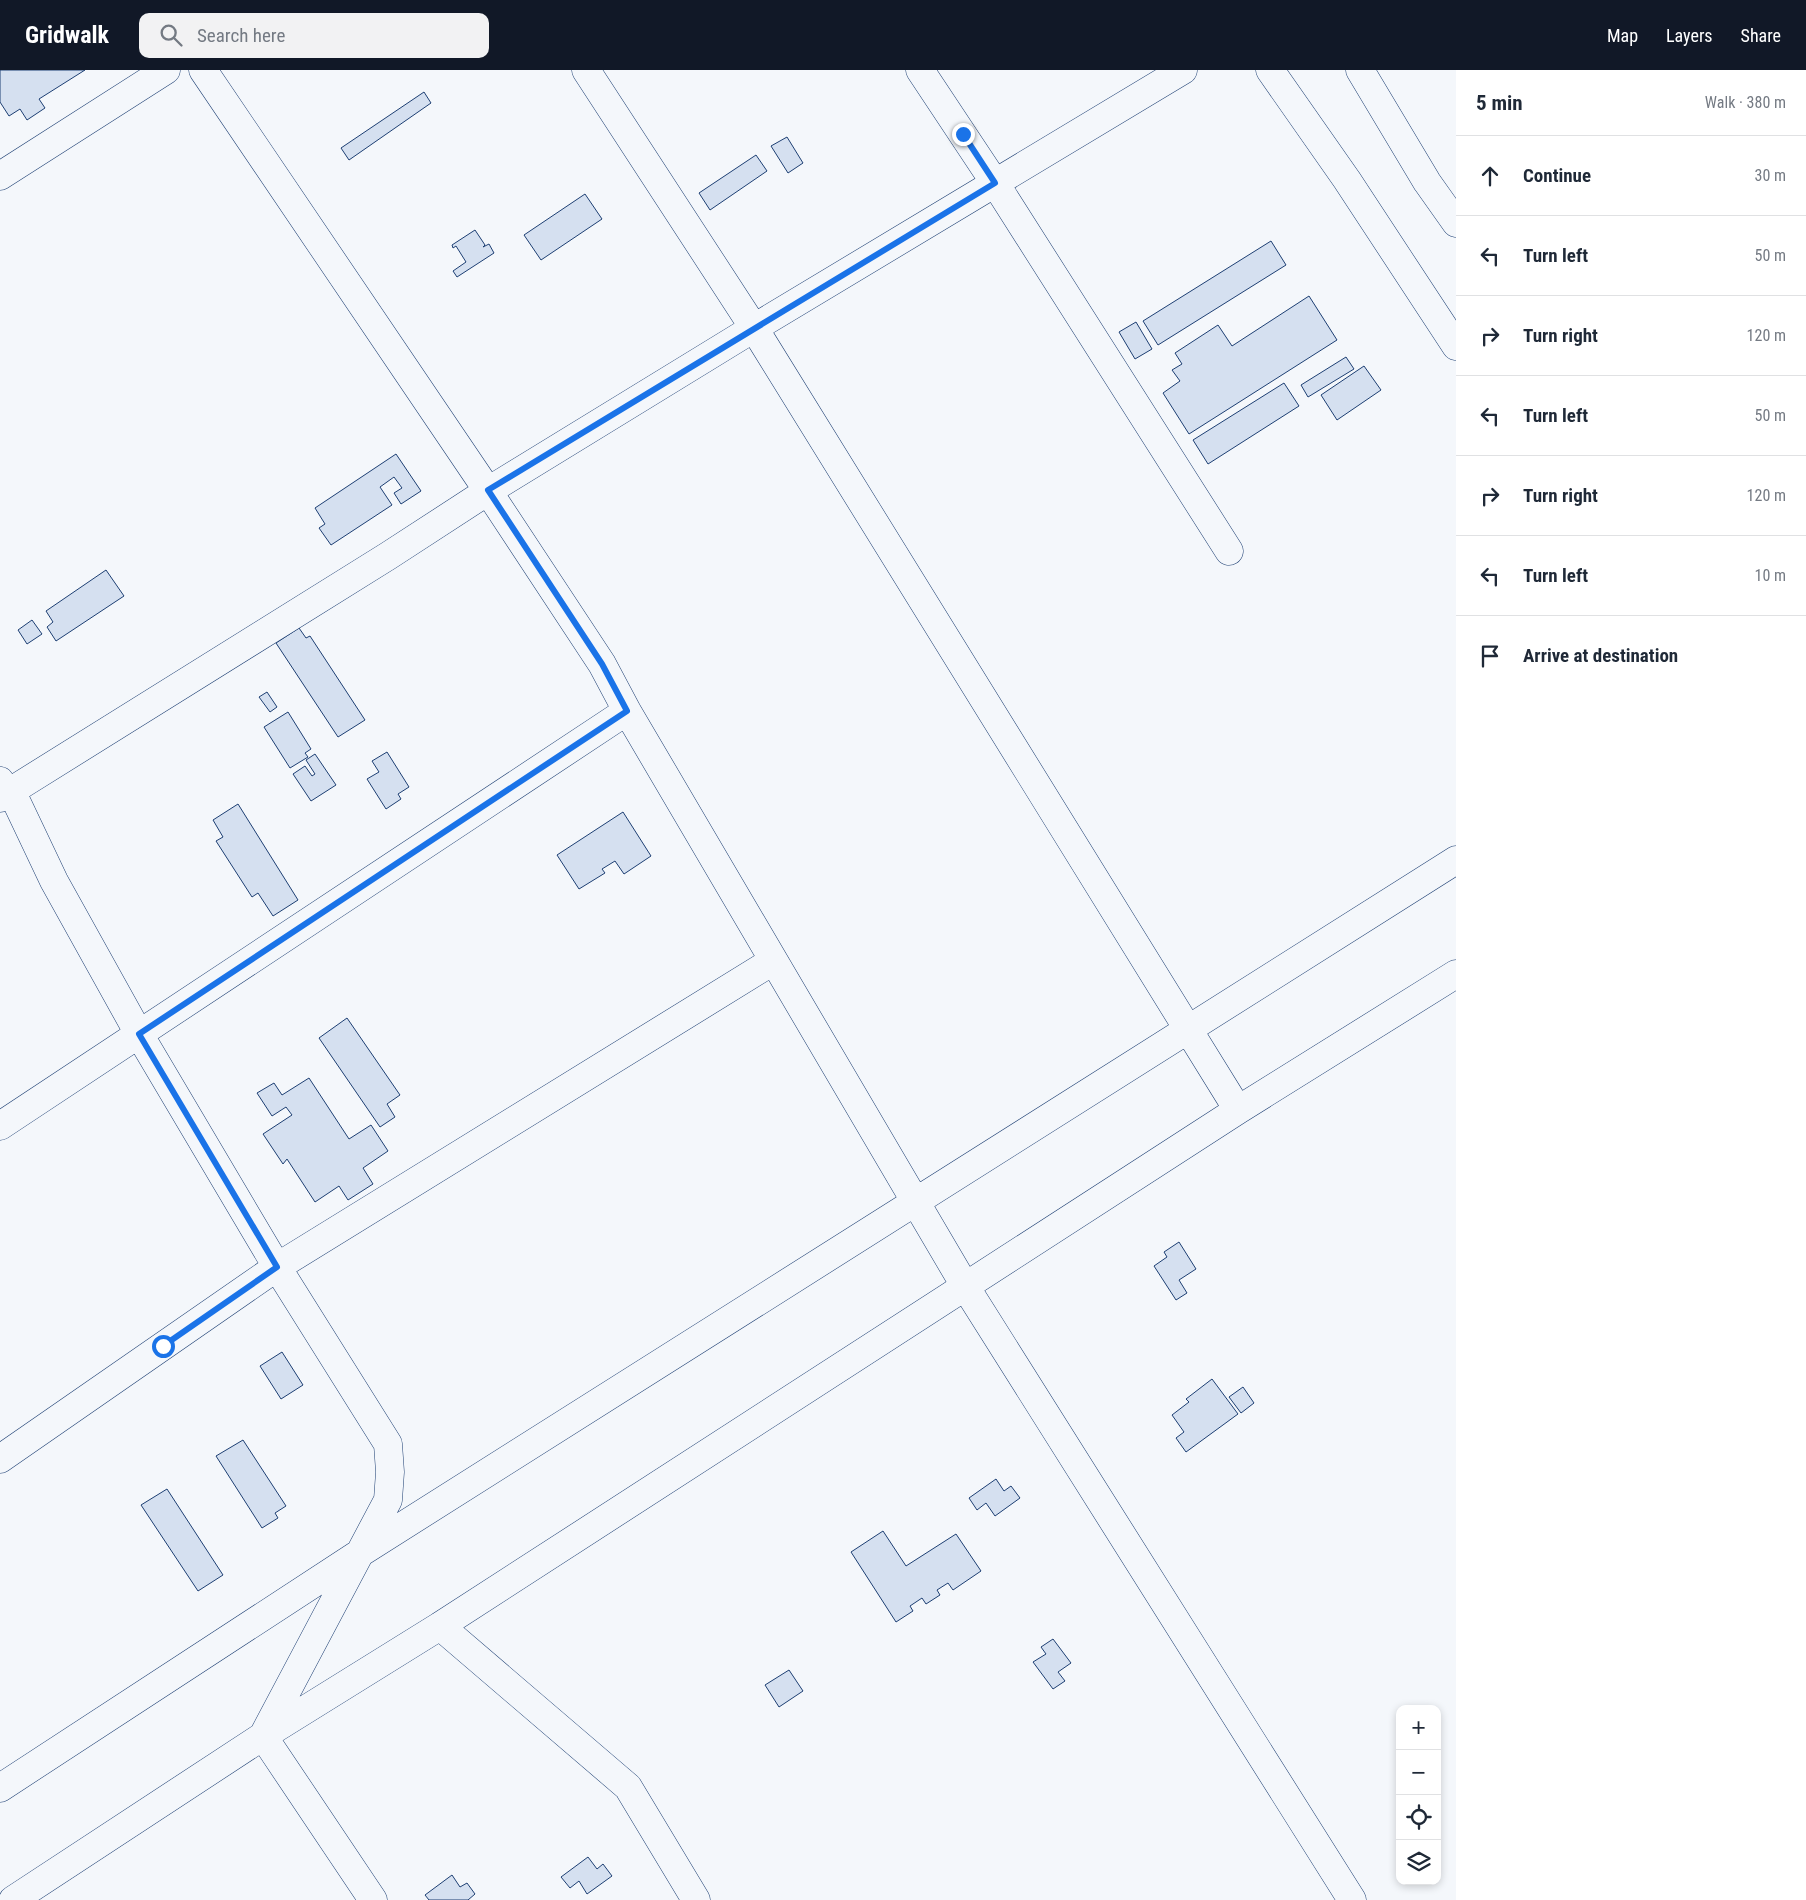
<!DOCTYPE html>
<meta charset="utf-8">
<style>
:root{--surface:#fff;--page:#f2f2f3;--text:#1f2937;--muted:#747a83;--line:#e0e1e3;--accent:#111827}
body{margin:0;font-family:"Roboto Condensed",sans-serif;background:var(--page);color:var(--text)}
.controls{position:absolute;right:15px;bottom:15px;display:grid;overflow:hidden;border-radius:10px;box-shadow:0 2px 8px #0003}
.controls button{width:45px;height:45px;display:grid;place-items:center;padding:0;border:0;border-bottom:1px solid var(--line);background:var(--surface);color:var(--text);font:25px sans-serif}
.stop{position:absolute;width:15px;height:15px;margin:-11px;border:4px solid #1a73e8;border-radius:50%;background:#fff}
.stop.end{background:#1a73e8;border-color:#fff;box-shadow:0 1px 5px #0008}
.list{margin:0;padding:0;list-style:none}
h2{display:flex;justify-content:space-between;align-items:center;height:65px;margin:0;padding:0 20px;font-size:21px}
h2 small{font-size:16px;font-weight:400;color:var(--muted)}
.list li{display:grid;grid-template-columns:32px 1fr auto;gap:15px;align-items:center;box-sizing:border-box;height:80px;padding:0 20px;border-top:1px solid var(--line)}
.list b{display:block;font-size:19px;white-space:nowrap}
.list em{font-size:16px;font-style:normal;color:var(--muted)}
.icon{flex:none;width:28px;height:28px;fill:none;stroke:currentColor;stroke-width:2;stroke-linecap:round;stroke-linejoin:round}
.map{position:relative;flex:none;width:1456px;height:1830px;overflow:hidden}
header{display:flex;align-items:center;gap:30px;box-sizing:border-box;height:70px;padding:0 25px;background:var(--accent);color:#fff}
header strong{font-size:24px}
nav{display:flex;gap:28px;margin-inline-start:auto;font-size:18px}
.search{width:350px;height:45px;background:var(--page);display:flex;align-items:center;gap:12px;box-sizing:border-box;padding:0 18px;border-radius:10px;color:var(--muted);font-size:19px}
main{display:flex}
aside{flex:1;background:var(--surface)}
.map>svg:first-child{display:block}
.building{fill:#d5e0f0;stroke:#1d3f73}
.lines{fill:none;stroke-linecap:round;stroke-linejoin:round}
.minor-casing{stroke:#1d3f73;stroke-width:29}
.minor{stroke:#f4f7fb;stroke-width:28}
.route{stroke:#1a73e8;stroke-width:6}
</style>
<header>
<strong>Gridwalk</strong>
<div class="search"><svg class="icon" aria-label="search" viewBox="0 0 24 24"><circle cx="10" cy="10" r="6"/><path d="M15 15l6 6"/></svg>Search here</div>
<nav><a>Map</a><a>Layers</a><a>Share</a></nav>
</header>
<main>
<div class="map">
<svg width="1456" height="1830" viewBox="0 0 1456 1830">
<rect width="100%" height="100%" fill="#f4f7fb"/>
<path class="building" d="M0,0H85L39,29L45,38L27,50L20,39L9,46L0,32Z
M424,22L431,33L349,90L341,78Z
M787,67L803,93L788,103L771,76Z
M756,85L767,101L710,140L699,123Z
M585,124L602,149L541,190L524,165Z
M475,160L485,175L483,177L489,174L494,183L457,207L453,201L466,192L456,176L453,178L452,175Z
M1271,171L1286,195L1158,275L1143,251Z
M1309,226L1337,270L1189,364L1163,323L1180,311L1172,300L1182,294L1175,283L1218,255L1232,276Z
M1136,252L1152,279L1135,289L1119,262Z
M1346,287L1354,299L1308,327L1301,315Z
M1364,296L1381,320L1337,350L1321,325Z
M1284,313L1299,336L1208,394L1193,370Z
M396,384L421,421L401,434L394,423L402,418L394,407L380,417L392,435L331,475L319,458L325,454L315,438Z
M106,500L124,526L56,571L47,557L53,552L46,541Z
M32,550L42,564L27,574L18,560Z
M299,558L306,568L310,566L365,650L338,667L276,573Z
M267,622L277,637L270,642L259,627Z
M288,642L311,679L305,683L308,687L290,698L264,657Z
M387,682L409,717L398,724L401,729L386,739L367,709L379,702L372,691Z
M315,684L336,715L311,731L293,704L305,696L312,706L315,704L306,690Z
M238,734L298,830L273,846L258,823L252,827L216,771L223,767L213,750Z
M623,742L651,786L624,804L615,791L602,799L605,803L579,819L557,785Z
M347,948L400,1025L387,1034L395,1047L380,1057L319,968Z
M309,1008L349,1069L371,1055L388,1081L363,1098L373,1114L348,1130L339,1116L315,1132L287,1089L283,1094L263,1064L292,1045L286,1037L272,1046L257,1023L274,1013L282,1025Z
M1179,1172L1196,1199L1179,1210L1187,1223L1176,1230L1154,1196L1167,1187L1164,1182Z
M282,1282L303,1315L281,1329L260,1296Z
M1212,1309L1238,1344L1186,1382L1176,1368L1184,1362L1172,1345L1189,1332L1186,1329Z
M1243,1317L1254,1333L1241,1343L1229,1327Z
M243,1370L286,1436L275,1443L278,1448L262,1458L216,1386Z
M996,1409L1004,1421L1011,1416L1020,1428L995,1446L986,1433L977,1440L969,1428Z
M167,1419L223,1505L198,1521L141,1435Z
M883,1461L906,1496L956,1464L981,1501L953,1520L948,1513L937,1520L940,1525L926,1534L922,1528L910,1536L913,1541L896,1552L851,1482Z
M1053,1569L1071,1593L1058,1602L1065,1611L1053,1619L1033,1592L1046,1584L1041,1577Z
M789,1600L803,1621L779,1637L765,1615Z
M588,1787L597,1799L603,1794L612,1806L587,1824L579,1811L570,1818L561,1807Z
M452,1805L460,1817L467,1813L475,1824L468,1830H429L425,1825Z"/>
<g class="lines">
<defs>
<path id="minor" d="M203,0L488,421L602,594L627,641L965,1216L1352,1830
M586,0L754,258L1238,1040
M920,0L995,113L1229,481
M1270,0L1347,110L1456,276
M1360,0L1427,112L1456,153
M0,106L166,0
M0,711L17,733L54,811L139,964L277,1197L388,1374L390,1402L388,1430L263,1666
M0,728L388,486L488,421L754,258L1183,0
M0,1056L627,641
M0,1389L277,1197L773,891
M440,1556L1238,1040L1456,904
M263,1666L373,1830
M0,1718L360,1483L1456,790
M13,1830L263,1666L440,1556L628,1717L696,1830"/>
</defs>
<use href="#minor" class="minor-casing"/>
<use href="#minor" class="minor"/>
</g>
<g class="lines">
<path class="route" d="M163,1276L277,1197L139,964L627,641L602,594L488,420L995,113L963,64"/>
</g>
</svg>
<div class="controls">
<button>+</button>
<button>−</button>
<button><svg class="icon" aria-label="locate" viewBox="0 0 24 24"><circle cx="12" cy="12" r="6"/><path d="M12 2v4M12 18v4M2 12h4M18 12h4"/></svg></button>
<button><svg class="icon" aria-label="layers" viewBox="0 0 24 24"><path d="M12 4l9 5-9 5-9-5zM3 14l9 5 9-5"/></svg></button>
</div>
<div class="stop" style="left:163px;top:1276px"></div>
<div class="stop end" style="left:963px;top:64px"></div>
</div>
<aside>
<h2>5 min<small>Walk · 380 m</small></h2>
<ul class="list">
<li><svg class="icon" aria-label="ahead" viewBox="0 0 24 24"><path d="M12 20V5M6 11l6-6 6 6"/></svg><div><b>Continue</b></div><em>30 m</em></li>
<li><svg class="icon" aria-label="left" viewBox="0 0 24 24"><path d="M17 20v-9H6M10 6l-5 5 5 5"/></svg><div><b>Turn left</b></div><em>50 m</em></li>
<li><svg class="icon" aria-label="right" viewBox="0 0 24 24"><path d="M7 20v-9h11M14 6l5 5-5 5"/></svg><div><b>Turn right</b></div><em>120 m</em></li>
<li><svg class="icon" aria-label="left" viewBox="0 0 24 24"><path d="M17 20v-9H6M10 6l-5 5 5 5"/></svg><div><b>Turn left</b></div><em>50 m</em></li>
<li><svg class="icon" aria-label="right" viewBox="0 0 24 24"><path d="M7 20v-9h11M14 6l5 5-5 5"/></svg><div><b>Turn right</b></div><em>120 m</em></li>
<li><svg class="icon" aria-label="left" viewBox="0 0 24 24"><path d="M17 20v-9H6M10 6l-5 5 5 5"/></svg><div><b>Turn left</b></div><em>10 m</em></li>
<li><svg class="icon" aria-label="arrive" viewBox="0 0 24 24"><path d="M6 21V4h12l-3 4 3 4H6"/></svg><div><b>Arrive at destination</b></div></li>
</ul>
</aside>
</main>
